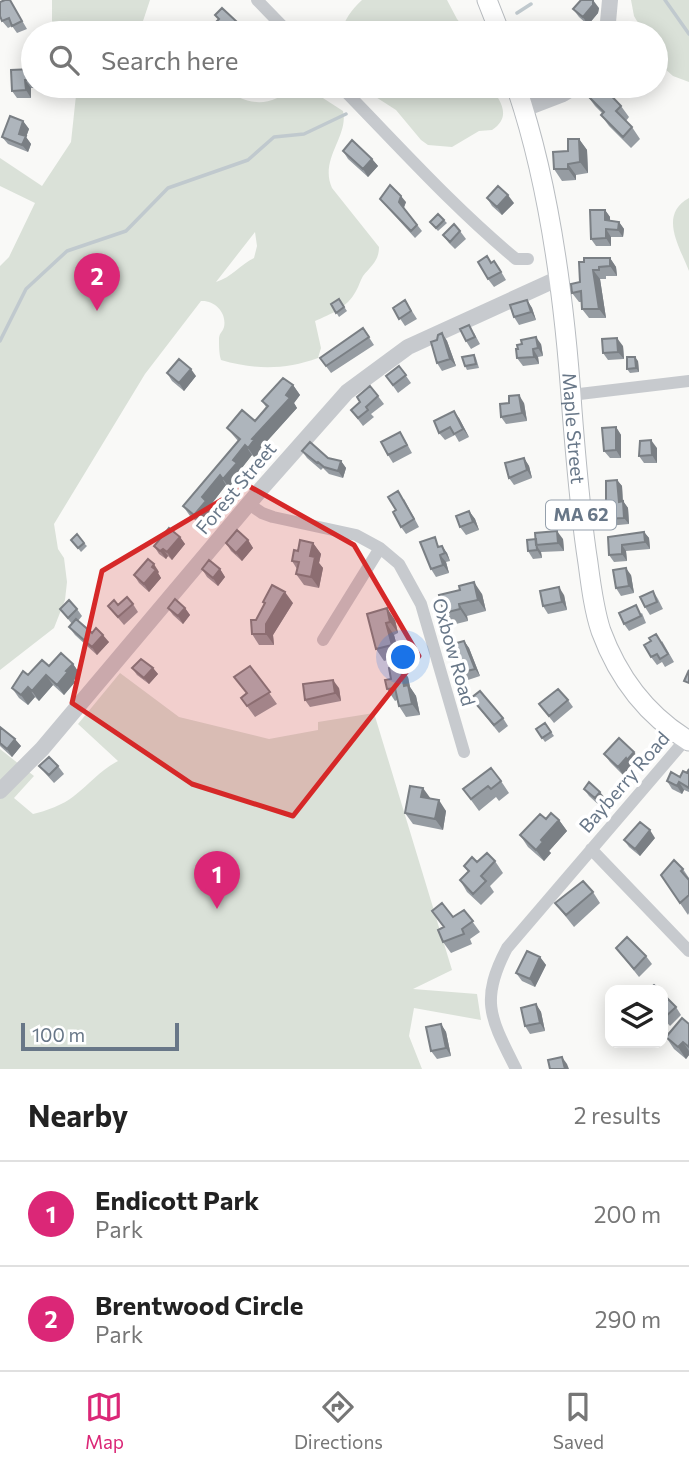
<!DOCTYPE html>
<style>
:root{--surface:#fff;--page:#f2f2f2;--text:#222;--muted:#767676;--line:#e0e0e0;--accent:#db2777}
body{margin:0;font-family:Commissioner,sans-serif;background:var(--page);color:var(--text)}
.controls{position:absolute;right:21px;bottom:21px;display:grid;overflow:hidden;border-radius:14px;box-shadow:0 4px 18px #0003}
.controls button{width:63px;height:63px;display:grid;place-items:center;padding:0;border:0;border-bottom:2px solid var(--line);background:var(--surface);color:var(--text);font:35px sans-serif}
.scale{position:absolute;left:21px;bottom:18px;width:158px;box-sizing:border-box;padding-left:7px;border:4px solid #687788;border-top:0;font-size:19px;line-height:24px;white-space:nowrap;color:#687788;-webkit-text-stroke:5px #fff;paint-order:stroke}
.you{position:absolute;left:404px;top:658px;width:24px;height:24px;margin:-18px;border:5px solid #fff;border-radius:50%;background:#1a73e8;box-shadow:0 0 0 10px #1a73e833}
.badge{display:grid;place-items:center;width:46px;height:46px;border-radius:50%;background:var(--accent);color:#fff;font-size:23px;font-weight:700}
.pin{position:absolute;translate:-50% -58px;filter:drop-shadow(0 2px 4px #0008)}
.pin::after{content:'';position:absolute;top:37px;width:24px;height:21px;background:inherit;clip-path:polygon(0 0,100% 0,50% 100%)}
.list{margin:0;padding:0;list-style:none}
h2{display:flex;justify-content:space-between;align-items:center;height:91px;margin:0;padding:0 28px;font-size:30px}
h2 small{font-size:23px;font-weight:400;color:var(--muted)}
.list li{display:grid;grid-template-columns:46px 1fr auto;gap:21px;align-items:center;box-sizing:border-box;height:105px;padding:0 28px;border-top:2px solid var(--line)}
.list b{display:block;font-size:26px;white-space:nowrap}
.list p{margin:0;font-size:23px;white-space:nowrap;color:var(--muted)}
.list em{font-size:23px;font-style:normal;color:var(--muted)}
.icon{flex:none;width:38px;height:38px;fill:none;stroke:currentColor;stroke-width:2;stroke-linecap:round;stroke-linejoin:round}
.map{position:relative;flex:none;width:689px;height:1069px;overflow:hidden}
.search{position:absolute;background:var(--surface);box-shadow:0 4px 18px #0003;left:21px;right:21px;top:21px;height:77px;display:flex;align-items:center;gap:18px;box-sizing:border-box;padding:0 24px;border-radius:38px;color:var(--muted);font-size:26px}
.sheet{height:301px;background:var(--surface)}
nav{display:flex;justify-content:space-around;align-items:center;box-sizing:border-box;height:98px;border-top:2px solid var(--line);background:var(--surface);font-size:19px;color:var(--muted)}
nav a{display:grid;justify-items:center;gap:4px}
nav .on{color:var(--accent)}
.map>svg:first-child{display:block}
.green{fill:#dae1d8;fill-rule:evenodd}
.lines{fill:none;stroke-linecap:round;stroke-linejoin:round}
.stream{stroke:#c0c9ce;stroke-width:3.5}
.primary-casing{stroke:#b8bcc0;stroke-width:21}
.minor{stroke:#c7cace;stroke-width:12}
.tertiary{stroke:#c7cace;stroke-width:16}
.primary{stroke:#fff;stroke-width:19}
.wall{fill:#969ca2}
.shaded-wall{fill:#7a7f84}
.building{fill:#aeb5bc;stroke:#7a7f84;stroke-width:2}
.marked{fill:#d62828;fill-opacity:0.2;stroke:#d62828;stroke-width:5;stroke-linejoin:round}
.labels{text-anchor:middle;stroke-width:7;stroke-linejoin:round;paint-order:stroke}
.shield{fill:#fff;stroke:#95a0ac;stroke-width:2}
.shield-label{font-size:18px;font-weight:bold;fill:#687788}
.street-label{font-size:19px;fill:#687788;stroke:#fff}
</style>
<div class="map">
<svg width="689" height="1069" viewBox="0 0 689 1069">
<rect width="100%" height="100%" fill="#f9f9f7"/>
<path class="green" d="M52,0H150L139,33H56L52,21Z
M362,0H447L457,19L465,29L463,33H341C345,19 351,10 362,0Z
M631,0H689V82L673,76L656,61V33H644L634,16Z
M77,86H221C246,106 270,109 294,86L309,89L343,111C349,136 319,159 332,188L379,247C379,261 371,266 363,276C360,281 359,286 356,291C347,308 331,314 315,321L321,348L318,358C285,370 255,370 221,360C219,354 219,345 219,338C220,332 222,333 224,327C227,313 215,300 201,301L145,374L54,524L58,549L64,558L67,582L65,600L54,628L0,670V266L9,257L35,203L0,186V158L42,186L71,142ZM255,232L257,246L254,258C240,265 232,277 216,282Z
M365,86H490C501,101 512,117 492,130L479,131L452,147L428,145L421,140L396,110L368,92Z
M689,198V271C680,247 658,215 689,198Z
M120,673L179,717L269,739L318,730V722L374,713L452,970L413,989L477,994L481,1020L414,1008L409,1036L422,1069H0V749L34,776L14,798L33,814C46,811 63,805 74,796C91,783 99,771 118,761L78,724Z"/>
<g class="lines">
<path class="stream" d="M665,0L689,34
M517,13L531,4
M469,33L480,26
M366,94L378,86
M0,341L26,289L67,251L126,231L168,188L248,160L274,137L304,134L346,114"/>
<defs>
<g id="primary">
<path d="M487,0L500,33"/>
<path id="s1" d="M516,86C550,185 565,305 572,410C576,461 580,512 588,563C591,586 594,610 601,631C618,677 646,715 689,741"/>
</g>
</defs>
<use href="#primary" class="primary-casing"/>
<path class="minor" d="M257,0L289,33
M340,86C397,144 453,207 516,259H528
M571,395L689,381
M249,504L262,513L273,517L356,535L380,548L399,564L421,604L464,752
M323,640L380,548
M591,849L689,951
M516,1069C491,1019 479,1001 507,948L686,739"/>
<path class="tertiary" d="M607,33L610,0
M524,109L563,94L576,86
M0,791L42,749L262,488L347,392L408,347L557,279"/>
<use href="#primary" class="primary"/>
</g>
<path class="wall" d="M10,0L27,29L17,33L12,26L8,28L2,21Z
M599,8L598,13L588,25L579,17L573,9Z
M215,15L236,21L241,28L236,33H224L215,23L219,19Z
M33,69V86H40V88H31V98H17L12,91Z
M587,95L621,106L629,117L626,121L632,127L640,139L631,148L609,126L601,115L602,113L595,106Z
M23,121L29,129L26,137L31,144L28,152L8,144L2,137Z
M579,139L587,150L588,173L576,175V180L562,181L554,169Z
M343,151L372,159L378,166L368,177L348,159Z
M487,198L514,203L502,215L492,206Z
M380,199L406,202L404,208L422,231L415,238L385,205Z
M605,210L610,217V221L619,222L624,229L623,237H611V246H596L591,239Z
M444,220L447,223L438,231L430,222Z
M460,231L466,239L455,249L449,243L443,235Z
M610,258L616,267L617,276H606V279H600L606,318H589L582,309V302H579L572,293L580,282L584,262Z
M492,262L499,268L506,280L494,287L488,279Z
M339,299L347,311L339,317L331,304Z
M405,300L417,319L405,326L393,308Z
M527,300L532,308L536,320L519,325L514,317Z
M363,328L374,345L331,373L320,358Z
M442,333L447,341L456,366L442,371L437,363V340Z
M474,333L480,344L471,349L466,341Z
M541,344L543,356L538,357L539,364L523,366L517,358Z
M623,346L624,359L608,360L603,353Z
M474,355L476,358L479,368L467,370L465,366Z
M638,361L639,372L630,373L627,369Z
M399,366L411,383L398,393L386,376Z
M167,373L196,376L184,391L172,381Z
M293,385L300,395L294,403L297,408L260,449L261,450L255,458L252,455L241,469L244,473L230,489L226,485L210,506L213,511L201,525L190,516L183,506L238,441L227,428L255,421L266,407L262,401Z
M378,396L384,404L371,414L374,417L363,426L351,410Z
M509,403H524L527,421L506,424L501,417Z
M459,418L469,437L459,442L455,435L445,440L439,433Z
M616,427L621,435V458H610L604,451Z
M405,440L412,453L393,463L388,455Z
M657,448V463H644L639,456Z
M302,451L341,461L346,468L343,478L329,474L323,468L321,470L307,458Z
M524,458L529,466L532,478L514,485L509,478Z
M617,480L622,486L623,501L628,508L629,524L608,526L603,519L606,503Z
M404,499L419,527L406,534L401,527L396,510Z
M469,511L475,519L479,530L466,535L460,527Z
M644,532L649,538L650,549L626,551L627,561L614,562L609,555L608,537Z
M180,537L185,544L172,560L168,556L166,559L159,554L154,546Z
M563,539L564,551L541,552L542,558L533,559L528,551L527,540Z
M248,540L253,548L242,561L231,551L226,543Z
M74,543H84L87,546L81,552Z
M313,543L321,554L319,563L323,568L319,588L304,585L296,574L297,569L292,561L298,551Z
M441,546L447,553L450,561L446,562L449,573L436,577L431,569Z
M202,569H220L225,577L218,586L207,577Z
M159,572L158,573L161,578L149,592L139,583L134,575Z
M631,575L634,593L621,596L616,588Z
M460,590L482,594L486,611L467,616L468,621L452,625L444,613Z
M653,591L658,599L663,609L650,615L645,607Z
M564,595L567,610L548,614L543,606Z
M263,602L293,603L273,635L274,645H259L252,634L256,620L264,604Z
M133,604L138,612L124,625L108,606Z
M168,608H185L190,615L183,624L173,615Z
M60,609H77L82,616L78,621L92,633L109,642L97,655L75,635L69,627L72,624Z
M642,613L646,623L629,631L624,624Z
M367,614L395,620L398,633L394,635L400,657L384,661L376,649Z
M464,641L469,648L480,676L468,680L463,672L460,660L456,655Z
M662,641L674,662L665,667L662,662L657,665L651,657Z
M73,664L80,674L74,680L75,682L64,695L53,685L39,701L35,697L28,705L19,698L12,688L28,675L49,666Z
M250,666L277,704L255,717L241,698L246,694Z
M132,668H153L158,674L149,684L137,675Z
M408,677L410,687L416,696L420,715L406,717L399,706L397,700L395,701L387,689Z
M339,688L341,701L310,707L305,700Z
M471,698L503,718L508,726L499,733Z
M568,700L573,707L554,723L539,704Z
M545,723L554,736L545,742L536,729Z
M0,727L21,746L12,757L0,746Z
M604,754L640,760L633,767L631,766L623,775L610,762Z
M39,766H58L64,774L54,783L45,773Z
M689,769V792L684,790L682,794L672,789L667,781L680,777L687,773Z
M501,781L509,793L499,801L496,797L479,811L463,789Z
M584,789L606,799L600,806L589,796Z
M430,798L446,811L443,830L413,824L405,813Z
M546,819L559,820L567,831L549,851L551,853L544,861L528,847L520,835Z
M655,838L640,856L629,847L624,840Z
M495,861L503,873L490,886L494,892L481,905L467,892L460,880L468,872L464,866L477,862Z
M683,869L689,878V913L688,915L661,875Z
M593,892L600,903L574,927L555,903Z
M464,910L480,932L470,939L472,944L451,953L443,942L444,928L453,917Z
M616,948L646,956L652,964L639,977Z
M540,957L546,965L535,987L522,981L516,973Z
M663,994L676,1007L681,1015L670,1026L663,1018Z
M536,1004L541,1012L545,1031L530,1034L525,1026Z
M441,1024L446,1032L451,1056L437,1059L431,1051Z
M689,1024V1055L686,1059L674,1049L666,1037Z"/>
<path class="shaded-wall" d="M593,0L599,8L598,13L588,25L583,17Z
M25,80L31,88V98L26,90Z
M23,121L29,129L26,137L31,144L28,152L22,145L19,134Z
M579,139L587,150L588,173L580,162Z
M372,159L378,166L368,177L363,169Z
M568,164L576,175V180L568,169Z
M508,195L514,203L502,215L497,207Z
M401,196L406,202L403,209L399,202Z
M605,210L610,217V228L605,220Z
M619,222L624,229L623,237L618,230Z
M606,229L611,237V246L606,238Z
M610,258L616,267L617,276L610,266Z
M593,270L600,279L606,318L599,309Z
M527,300L532,308L536,320L531,312Z
M442,333L447,341L456,366L450,359Z
M536,337L541,344L543,356L538,348Z
M617,338L623,346L624,359L618,352Z
M533,349L538,357L539,364L534,357Z
M635,357L638,361L639,372L636,368Z
M191,369L196,376L184,391L179,383Z
M293,385L300,395L294,403L297,408L260,449L261,450L255,458L248,448L252,439Z
M519,395L524,403L527,421L522,413Z
M454,411L459,418L469,437L463,429Z
M616,427L621,435V458L616,450Z
M651,440L657,448V463L652,455Z
M245,445L252,455L241,469L244,473L230,489L223,479L233,460Z
M524,458L529,466L532,478L527,470Z
M341,461L346,468L343,478L338,471Z
M220,475L226,485L210,506L213,511L201,525L194,515L202,497Z
M617,480L622,486L623,509L619,502Z
M623,501L628,508L629,524L624,518Z
M469,511L475,519L479,530L473,522Z
M557,531L563,539L564,551L558,543Z
M644,532L649,538L650,549L645,542Z
M180,537L185,544L172,560L167,552Z
M248,540L253,548L242,561L236,553Z
M313,543L321,554L319,563L323,568L319,588L311,577L310,556Z
M536,545L541,552L542,558L537,550Z
M622,545L626,551L627,561L622,554Z
M442,546L447,553L450,561L445,553Z
M163,549L168,556L166,559L160,551Z
M440,555L446,562L449,573L443,565Z
M154,564L159,572L158,573L161,578L149,592L144,584Z
M626,568L631,575L634,593L629,586Z
M220,569L225,577L218,586L213,578Z
M474,582L482,594L486,611L478,600Z
M559,587L564,595L567,610L562,602Z
M285,592L293,603L273,635L274,645L266,634V624Z
M459,604L467,616L468,621L460,609Z
M185,608L190,615L183,624L178,616Z
M387,608L395,620L398,633L390,622Z
M386,623L394,635L400,657L392,645Z
M103,635L109,642L97,655L92,647Z
M464,641L469,648L480,676L475,669Z
M73,664L80,674L74,680L75,682L64,695L57,685L66,671Z
M400,666L408,677L410,687L416,696L420,715L412,704L404,686Z
M153,668L158,674L149,684L144,678Z
M46,675L53,685L39,701L32,691Z
M333,680L339,688L341,701L335,693Z
M28,687L35,697L28,705L21,695Z
M15,739L21,746L12,757L7,749Z
M634,752L640,760L633,767L627,760Z
M626,758L631,766L623,775L618,767Z
M679,782L684,790L682,794L677,786Z
M423,788L431,799L421,797Z
M600,792L606,799L600,806L595,798Z
M439,800L446,811L443,830L435,819Z
M559,820L567,831L549,851L551,853L544,861L536,850L541,840Z
M650,830L655,838L640,856L635,849Z
M540,957L546,965L535,987L530,979Z
M536,1004L541,1012L545,1031L540,1023Z
M441,1024L446,1032L451,1056L446,1048Z
M683,1042L689,1051V1055L686,1059L678,1047Z
M562,1057L567,1064L569,1069H565Z"/>
<path class="building" d="M5,0H10L22,21L12,26L9,18L2,21L0,16V2Z
M581,0H593V5L583,17L573,9Z
M222,8L236,21L225,32L215,23L219,19L215,15Z
M33,69V80H25L26,90L12,91L11,70Z
M597,86H602L621,106L616,111L632,127L623,137L601,115L604,112L587,95Z
M10,116L23,121L19,134L26,136L22,145L2,137Z
M568,139H579L580,162L568,164V169H554L553,152L568,151Z
M352,140L372,159L363,169L343,151Z
M390,185L401,196L399,202L417,225L411,231L380,199Z
M498,186L508,195L497,207L487,198Z
M590,210H605V220L619,222L618,230L606,229V238L591,239Z
M438,214L444,220L436,228L430,222Z
M454,224L460,231L450,242L443,235Z
M487,256L491,263L494,261L501,272L488,279L478,262Z
M584,258H610V266L599,267V270H593L599,309H582L581,291L572,293L571,284L580,282L579,262H584Z
M339,299L344,307L336,313L331,304Z
M405,300L411,311L399,319L393,308Z
M527,300L531,312L514,317L510,305Z
M469,325L475,337L466,341L460,329Z
M363,328L369,337L326,366L320,358Z
M442,333L450,359L437,363L431,342L437,340L438,335Z
M536,337L538,348L533,349L534,357L517,358L516,349H518L517,345L522,344L521,340Z
M617,338L618,352L603,353L602,339Z
M474,355L476,364L465,366L462,357Z
M627,357H635L636,368L627,369Z
M179,359L191,369L179,383L167,373Z
M399,366L406,375L393,385L386,376Z
M283,378L293,385L286,395L290,398L252,439L254,440L248,448L245,445L233,460L237,463L223,479L220,475L202,497L206,501L194,515L183,506L240,439L227,428L242,410L255,421L268,406L262,401Z
M370,386L378,396L366,407L368,410L358,418L351,410L360,402L357,397Z
M519,395L522,413L501,417L500,404L509,403V396Z
M454,411L463,429L454,434L450,427L439,433L434,421Z
M616,427V450L604,451L602,428Z
M400,432L407,445L388,455L381,442Z
M651,440L652,455L639,456L640,441Z
M310,442L328,458L341,461L338,471L324,467L318,462L317,463L302,451Z
M524,458L527,470L509,478L505,463Z
M617,480L619,502L623,501L624,518L603,519L602,503H606V481Z
M398,491L414,519L401,527L393,512L396,510L388,497Z
M469,511L473,522L460,527L456,516Z
M169,528L180,537L167,552L163,549L160,551L154,546Z
M237,530L248,540L236,553L226,543Z
M557,531L558,543L536,545L535,533Z
M644,532L645,542L622,545V554L609,555L608,537Z
M77,534L84,543L78,548L71,540Z
M435,537L438,547L442,546L445,553L440,555L443,565L431,569L420,542Z
M536,539L537,550L528,551L527,540Z
M300,540L313,543L310,556L315,557L311,577L296,574L299,562L292,561L294,550L298,551Z
M148,559L154,564L152,567L156,570L144,584L134,575Z
M209,560L220,569L213,578L202,569Z
M626,568L629,586L616,588L613,570Z
M474,582L478,600L459,604L460,609L444,613L439,595L460,590L459,586Z
M272,585L285,592L266,624V634H252L251,620H256L265,603L263,602Z
M559,587L562,602L543,606L540,591Z
M653,591L657,602L645,607L640,597Z
M127,597L133,604L118,617L108,606L114,600L118,605Z
M175,599L185,608L178,616L168,608Z
M69,600L77,609L68,618L60,609Z
M636,605L641,616L624,624L619,613Z
M387,608L390,622L386,623L392,645L376,649L367,614Z
M76,619L92,633L96,628L103,635L92,647L69,627Z
M656,634L668,654L660,659L657,654L651,657L644,645L651,641L649,638Z
M464,641L475,669L463,672L458,654L456,655L453,644Z
M61,653L73,664L66,671L68,672L57,685L46,675L32,691L28,687L21,695L12,688L23,671L28,675L42,660L49,666Z
M141,659L153,668L144,678L132,668Z
M250,666L270,692L247,706L241,698L247,693L234,677Z
M400,666L404,686L408,685L412,704L399,706L395,688L387,689L385,680L391,679L389,668Z
M689,670V683L684,681Z
M333,680L335,693L305,700L303,684Z
M558,689L568,700L549,716L539,704Z
M480,691L503,718L494,725L471,698Z
M545,723L551,732L542,738L536,729Z
M0,727L15,739L7,749L0,743Z
M619,738L634,752L627,760L626,758L618,767L604,754Z
M49,757L58,766L49,775L39,766Z
M491,768L501,781L491,789L488,786L471,799L463,789Z
M689,769V788L679,782L677,786L667,781L671,772L680,777L683,771L687,773Z
M589,782L600,792L595,798L584,789Z
M410,786L423,788L421,797L439,800L435,819L405,813Z
M551,813L559,820L541,840L543,842L536,850L520,835L540,814L546,819Z
M640,822L650,830L635,849L624,840Z
M487,853L495,861L481,876L486,881L473,894L460,880L469,871L464,866L472,857L477,862Z
M674,860L683,869L681,871L689,880V895L680,903L661,875Z
M583,881L593,892L566,915L555,903Z
M442,903L453,917L464,910L473,921L462,929L464,934L443,942L438,930L444,927L432,911Z
M627,937L646,956L634,969L616,948Z
M527,951L540,957L530,979L516,973Z
M654,985L660,990H648Z
M663,994L676,1007L664,1018L663,1016Z
M536,1004L540,1023L525,1026L521,1008Z
M682,1018L689,1024V1047L683,1042L678,1047L666,1037Z
M441,1024L446,1048L431,1051L426,1027Z
M562,1057L565,1069H550L548,1060Z"/>
<path class="marked" d="M247,485L354,545L419,656L293,816L192,784L72,703L102,571Z"/>
<g class="labels">
<rect class="shield" x="546" y="500.5" width="70" height="29" rx="5"/>
<g class="shield-label">
<text x="581" y="521">MA 62</text>
</g>
<g class="street-label">
<text dy="7" stroke="none"><textPath href="#s1" startOffset="348">Maple Street</textPath></text>
<text transform="translate(236 488) rotate(-50)" y="7">Forest Street</text>
<text transform="translate(454 652) rotate(74)" y="7">Oxbow Road</text>
<text transform="translate(624 782) rotate(-49)" y="7">Bayberry Road</text>
</g>
</g>
</svg>
<div class="controls">
<button><svg class="icon" aria-label="layers" viewBox="0 0 24 24"><path d="M12 4l9 5-9 5-9-5zM3 14l9 5 9-5"/></svg></button>
</div>
<div class="scale">100 m</div>
<div class="you"></div>
<div class="pin badge" style="left:217px;top:909px">1</div>
<div class="pin badge" style="left:97px;top:311px">2</div>
<div class="search"><svg class="icon" aria-label="search" viewBox="0 0 24 24"><circle cx="10" cy="10" r="6"/><path d="M15 15l6 6"/></svg>Search here</div>
</div>
<section class="sheet">
<h2>Nearby<small>2 results</small></h2>
<ul class="list">
<li><span class="badge">1</span><div><b>Endicott Park</b><p>Park</p></div><em>200 m</em></li>
<li><span class="badge">2</span><div><b>Brentwood Circle</b><p>Park</p></div><em>290 m</em></li>
</ul>
</section>
<nav>
<a class="on"><svg class="icon" aria-label="map" viewBox="0 0 24 24"><path d="M3 6l6-2 6 2 6-2v14l-6 2-6-2-6 2zM9 4v14M15 6v14"/></svg>Map</a>
<a><svg class="icon" aria-label="directions" viewBox="0 0 24 24"><path d="M12 3l9 9-9 9-9-9zM9 14v-3h6M13 9l2 2-2 2"/></svg>Directions</a>
<a><svg class="icon" aria-label="saved" viewBox="0 0 24 24"><path d="M7 4h10v16l-5-4-5 4z"/></svg>Saved</a>
</nav>
